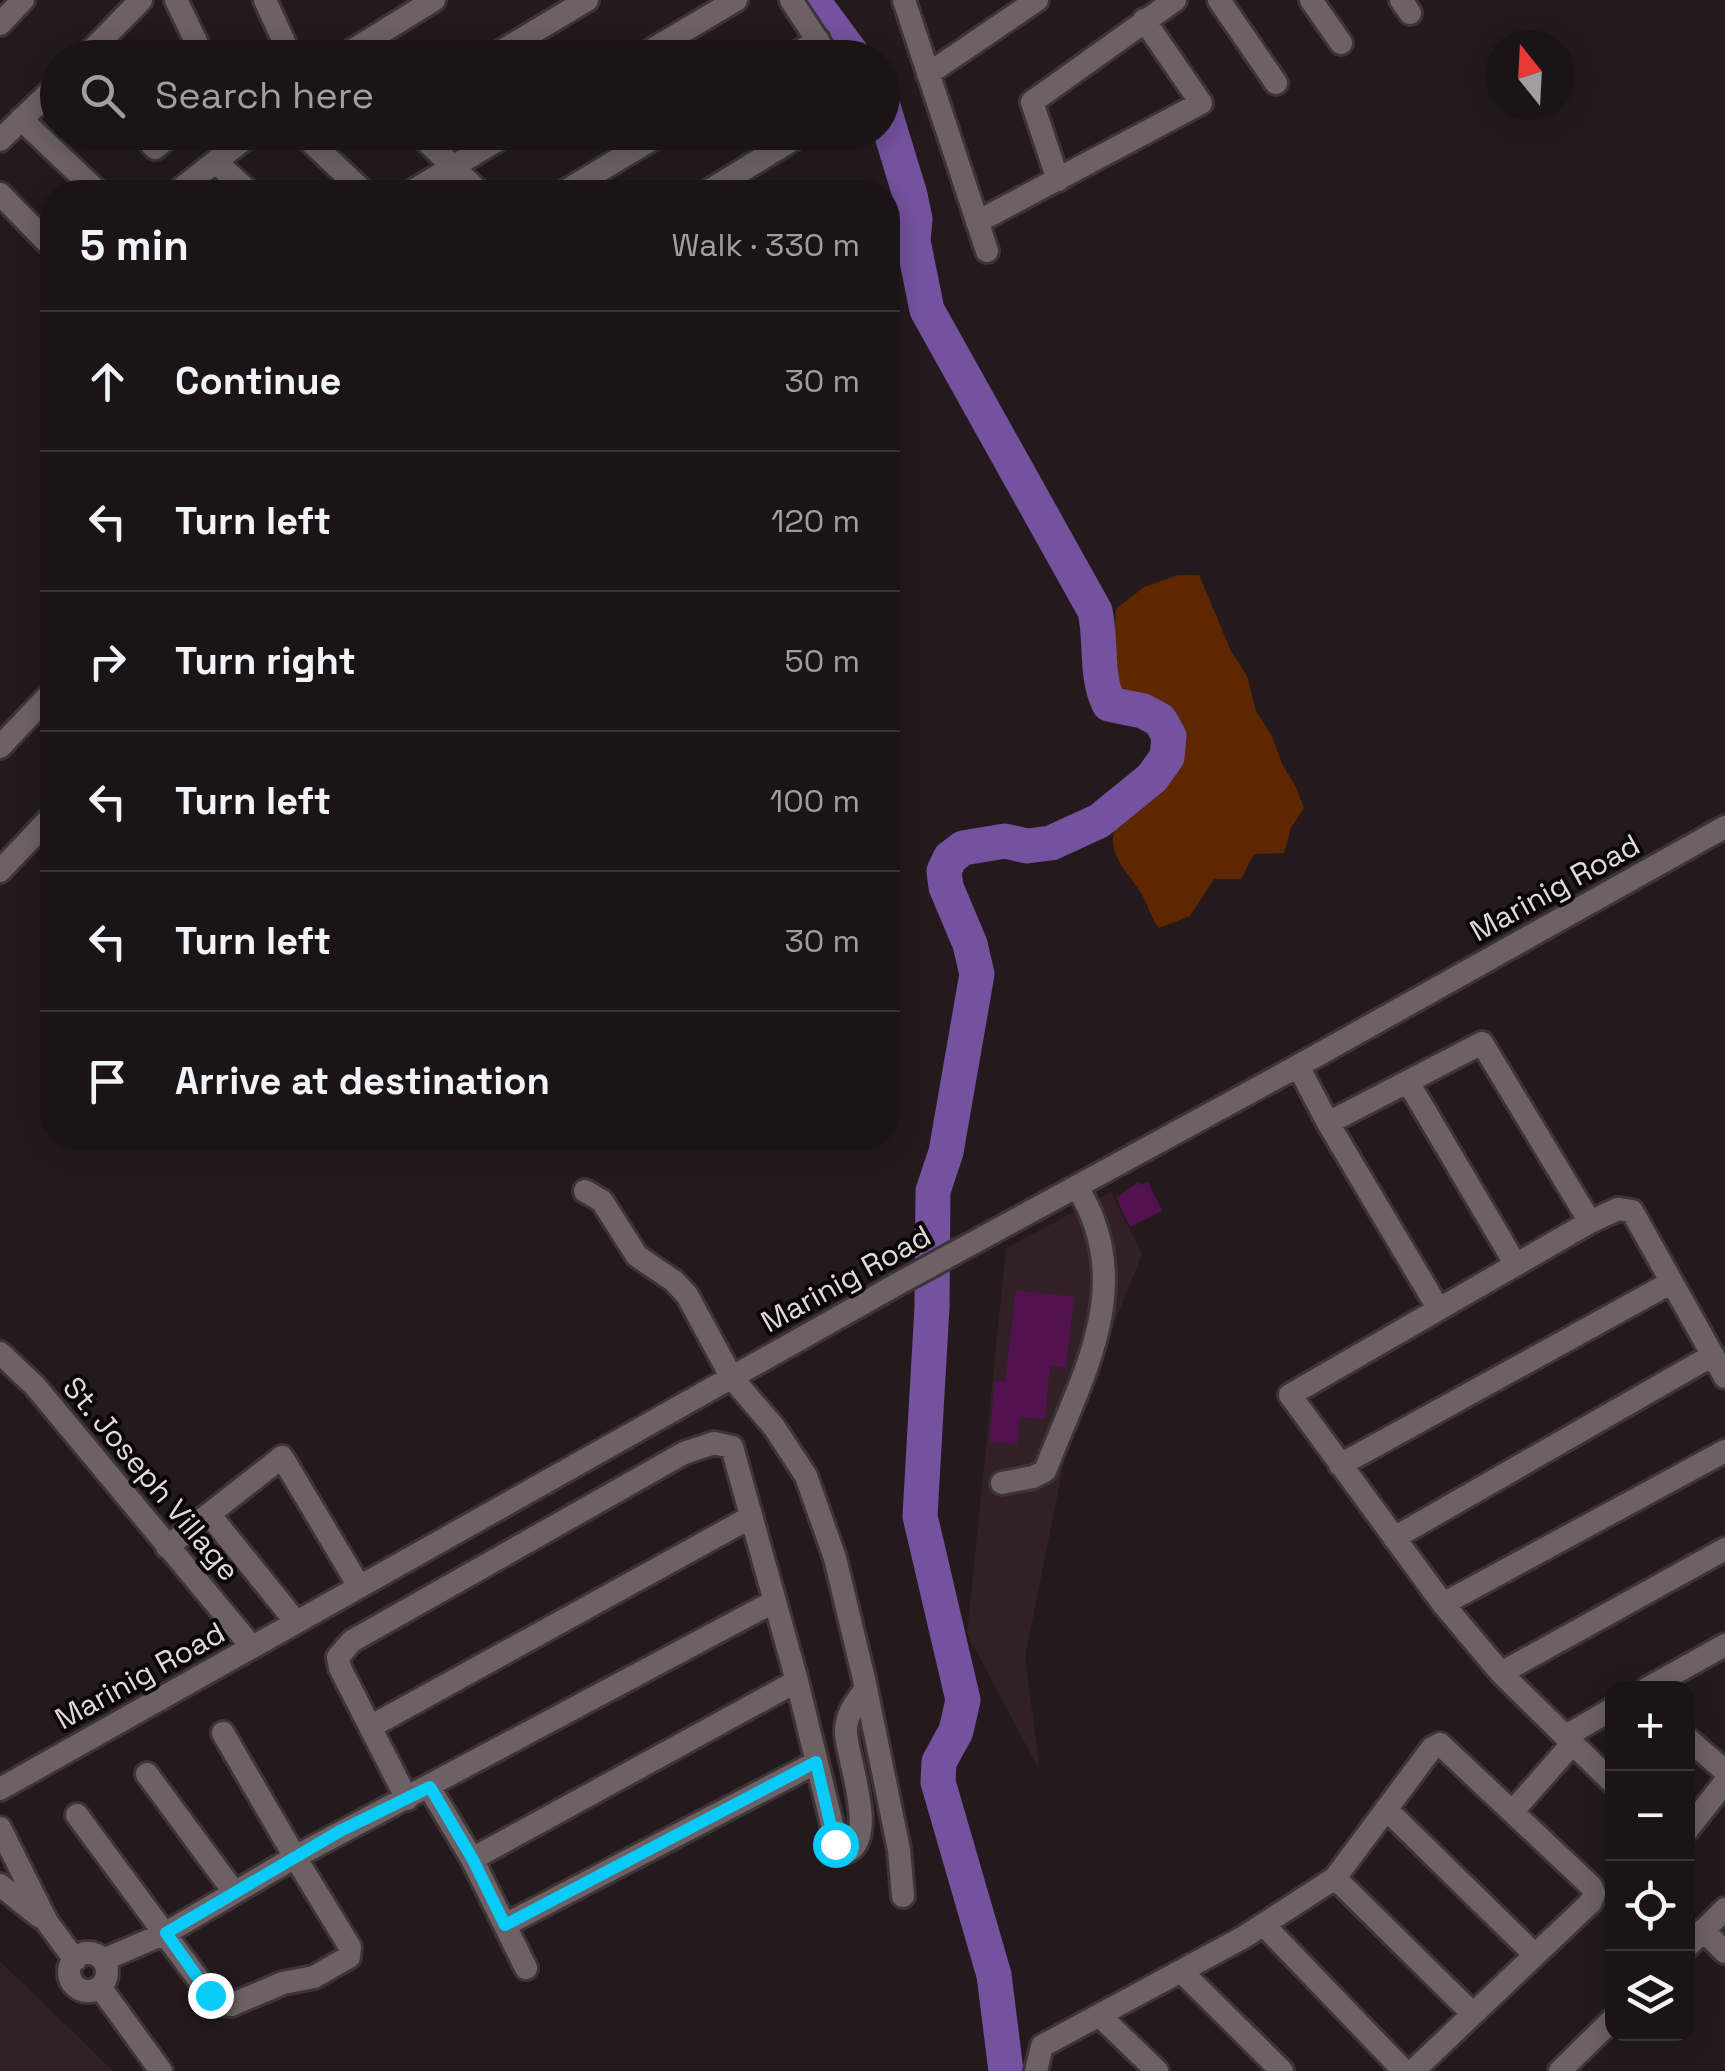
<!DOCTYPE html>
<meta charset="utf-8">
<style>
:root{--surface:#1b1416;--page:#241d1f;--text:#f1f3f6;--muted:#a09ea1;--line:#393335}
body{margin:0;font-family:"Space Grotesk",sans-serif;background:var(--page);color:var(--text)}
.controls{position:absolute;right:30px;bottom:30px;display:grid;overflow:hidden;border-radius:20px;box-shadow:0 5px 25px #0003}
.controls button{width:90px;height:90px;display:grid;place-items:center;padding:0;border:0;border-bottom:2px solid var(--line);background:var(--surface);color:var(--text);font:50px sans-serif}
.compass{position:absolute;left:1485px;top:30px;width:90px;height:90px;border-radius:50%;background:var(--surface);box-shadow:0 5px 25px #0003;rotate:342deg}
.stop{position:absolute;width:30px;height:30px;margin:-22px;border:8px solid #08cbfa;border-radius:50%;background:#fff}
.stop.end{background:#08cbfa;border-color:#fff;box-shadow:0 2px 10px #0008}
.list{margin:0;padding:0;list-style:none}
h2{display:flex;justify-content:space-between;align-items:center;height:130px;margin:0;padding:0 40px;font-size:42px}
h2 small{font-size:32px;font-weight:400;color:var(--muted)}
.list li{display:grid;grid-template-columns:65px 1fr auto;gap:30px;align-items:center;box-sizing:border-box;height:140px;padding:0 40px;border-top:2px solid var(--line)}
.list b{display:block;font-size:38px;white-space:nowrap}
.list em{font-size:32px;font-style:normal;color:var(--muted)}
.icon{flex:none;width:55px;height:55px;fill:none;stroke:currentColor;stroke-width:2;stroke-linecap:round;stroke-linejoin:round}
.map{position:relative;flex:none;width:1725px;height:2071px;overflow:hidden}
.search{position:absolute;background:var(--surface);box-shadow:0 5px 25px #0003;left:40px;top:40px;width:860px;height:110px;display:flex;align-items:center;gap:25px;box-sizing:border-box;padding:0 35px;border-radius:55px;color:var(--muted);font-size:38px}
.panel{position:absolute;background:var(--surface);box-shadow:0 5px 25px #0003;left:40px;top:180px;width:860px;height:970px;border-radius:40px}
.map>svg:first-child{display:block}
.built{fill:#312126}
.green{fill:#5e2700}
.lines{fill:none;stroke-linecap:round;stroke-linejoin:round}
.river{stroke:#74529e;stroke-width:35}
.building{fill:#51124f}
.minor-casing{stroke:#3c3437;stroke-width:28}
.minor{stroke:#6d6165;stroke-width:22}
.route{stroke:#08cbfa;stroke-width:12}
.labels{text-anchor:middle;stroke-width:8;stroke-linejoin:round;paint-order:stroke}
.street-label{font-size:30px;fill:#e1dadc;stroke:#0a0608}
</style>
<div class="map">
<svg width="1725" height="2071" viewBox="0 0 1725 2071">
<rect width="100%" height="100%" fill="#241a1e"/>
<path class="built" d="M1111,1192L1142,1254L1069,1437L1025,1657L1040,1771L967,1634L1006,1248Z
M0,1961L113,2071H0Z"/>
<path class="green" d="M1178,575H1199L1231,651L1247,676L1256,711L1272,736L1282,764L1296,787L1304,808L1291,828L1284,853L1254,854L1241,879H1214L1190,916L1159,928C1150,916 1148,904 1141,893C1129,873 1108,857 1114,831C1118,808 1153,804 1166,786C1184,763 1185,730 1169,706L1120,694L1112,687L1116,609L1144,587Z"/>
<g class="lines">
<path class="river" d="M812,0L855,58
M882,103L910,195L915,219L913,241L927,310L1095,611C1102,642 1095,675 1109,704L1143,711L1160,720L1169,736L1167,757L1152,778L1099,821L1051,843L1027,846L1005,841L963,848L950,858L944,871L946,887L970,944L977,974L946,1152L933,1191L932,1307L920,1516L963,1700L956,1731L939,1762L938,1782L994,1975L1006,2071"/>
</g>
<path class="building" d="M1138,1182L1140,1185L1148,1182L1162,1211L1130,1227L1116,1198Z
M1016,1290L1074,1297L1066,1368L1050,1366L1045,1419L1020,1417L1017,1444L989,1442L995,1381L1005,1382Z"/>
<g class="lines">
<defs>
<path id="minor" d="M176,0L204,58
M265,0L285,44L268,58
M791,0L829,58
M904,0L987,251
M1219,0L1276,83
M1311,0L1341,43
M1401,0L1410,13
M0,24L23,0
M84,58L141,0
M340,58L434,0
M490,58L587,0
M638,58L736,0
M789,58L818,40
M928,74L1037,0
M21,119L98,192
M141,132L155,148L174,132
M300,132L364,192
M417,132L479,192
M0,140L58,84
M216,162L249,192
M1058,180L1032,102L1175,0
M177,192L253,132
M411,192L511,132
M564,192L664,132
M707,192L805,132
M0,194L52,247
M977,222L1201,103L1144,20
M0,747L52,692
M0,871L52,816
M1298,1066L1328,1123L1438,1308
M1408,1082L1516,1265
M1328,1123L1482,1043L1590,1222
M585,1191L602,1201L637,1256L674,1281L687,1295L732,1378L774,1427L806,1476L835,1558L864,1679L899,1850L903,1896
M0,1353L35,1386L252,1647
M1340,1465L1672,1282
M1002,1483L1033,1477L1045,1471C1082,1375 1138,1285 1077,1187
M209,1514L296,1622
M1394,1538L1713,1355
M167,1547L282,1457L359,1586
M1443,1604L1725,1451
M1501,1673L1725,1549
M1648,1688L1725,1645
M370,1727L751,1517
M223,1733L295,1857L775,1601
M1566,1736L1612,1709
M1688,1739L1725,1771
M147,1774L234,1892
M1612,1782L1501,1673L1443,1604L1290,1395L1590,1222L1618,1209L1632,1211L1725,1377
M429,1787L472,1859L526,1968
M0,1789L903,1281L1298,1066L1725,827
M407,1799L340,1668L338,1657L352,1641L684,1453L714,1443L732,1447L797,1681L839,1853C883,1851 847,1759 846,1733C845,1717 855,1703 864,1691
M1386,1809L1535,1955
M1514,1810L1572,1744
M77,1815L210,1995L220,2003L231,2005L283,1983L314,1977L349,1957L350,1947L295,1857L166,1933L103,1960
M0,1828L47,1922L75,1960
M1688,1829L1725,1782
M472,1859L797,1681
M1335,1878L1472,2013
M0,1885L40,1917
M505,1925L817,1762
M1264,1925L1404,2071
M1703,1930L1725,1952
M1688,1946L1725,1909
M69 1972a19 19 0 1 1 38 0a19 19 0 1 1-38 0Z
M1181,1971L1282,2071
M100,1987L161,2071
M1100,2016L1157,2071
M1036,2071L1042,2046L1244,1937L1335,1878L1432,1748L1440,1744L1591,1886L1594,1893L1591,1902L1413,2071
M1560,2071L1612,2020"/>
</defs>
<use href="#minor" class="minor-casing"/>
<use href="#minor" class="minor"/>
</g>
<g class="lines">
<path class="route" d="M210,1995L166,1933L340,1831L430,1787L472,1858L505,1925L816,1762L835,1844"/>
</g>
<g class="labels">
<g class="street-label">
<text transform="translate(1555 888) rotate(-29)" y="10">Marinig Road</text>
<text transform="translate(846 1279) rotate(-29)" y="10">Marinig Road</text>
<text transform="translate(151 1479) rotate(50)" y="10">St. Joseph Village</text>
<text transform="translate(140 1676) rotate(-29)" y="10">Marinig Road</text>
</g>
</g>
</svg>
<div class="controls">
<button>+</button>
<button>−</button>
<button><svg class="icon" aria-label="locate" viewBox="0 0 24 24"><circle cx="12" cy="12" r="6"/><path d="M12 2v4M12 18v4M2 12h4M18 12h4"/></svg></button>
<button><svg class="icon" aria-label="layers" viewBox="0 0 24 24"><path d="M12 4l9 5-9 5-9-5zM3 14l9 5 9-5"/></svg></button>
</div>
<svg class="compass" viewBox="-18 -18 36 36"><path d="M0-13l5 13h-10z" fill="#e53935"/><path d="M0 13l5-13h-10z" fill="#a09ea1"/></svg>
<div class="stop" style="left:835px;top:1844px"></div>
<div class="stop end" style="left:210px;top:1995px"></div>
<div class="search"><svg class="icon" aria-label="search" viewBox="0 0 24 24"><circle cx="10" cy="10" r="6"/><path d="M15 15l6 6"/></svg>Search here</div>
<section class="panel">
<h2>5 min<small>Walk · 330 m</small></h2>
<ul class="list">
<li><svg class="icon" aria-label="ahead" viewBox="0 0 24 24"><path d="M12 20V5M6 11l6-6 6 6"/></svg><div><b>Continue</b></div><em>30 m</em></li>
<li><svg class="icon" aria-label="left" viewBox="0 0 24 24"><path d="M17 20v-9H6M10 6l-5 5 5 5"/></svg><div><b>Turn left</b></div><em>120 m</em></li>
<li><svg class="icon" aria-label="right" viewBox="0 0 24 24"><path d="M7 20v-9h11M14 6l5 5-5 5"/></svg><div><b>Turn right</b></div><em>50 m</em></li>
<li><svg class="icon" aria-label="left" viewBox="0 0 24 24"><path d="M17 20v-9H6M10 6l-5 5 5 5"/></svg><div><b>Turn left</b></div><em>100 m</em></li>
<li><svg class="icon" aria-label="left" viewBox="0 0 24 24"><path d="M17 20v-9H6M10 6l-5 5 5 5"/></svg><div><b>Turn left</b></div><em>30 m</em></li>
<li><svg class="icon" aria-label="arrive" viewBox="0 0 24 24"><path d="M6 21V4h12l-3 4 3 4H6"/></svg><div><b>Arrive at destination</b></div></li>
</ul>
</section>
</div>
